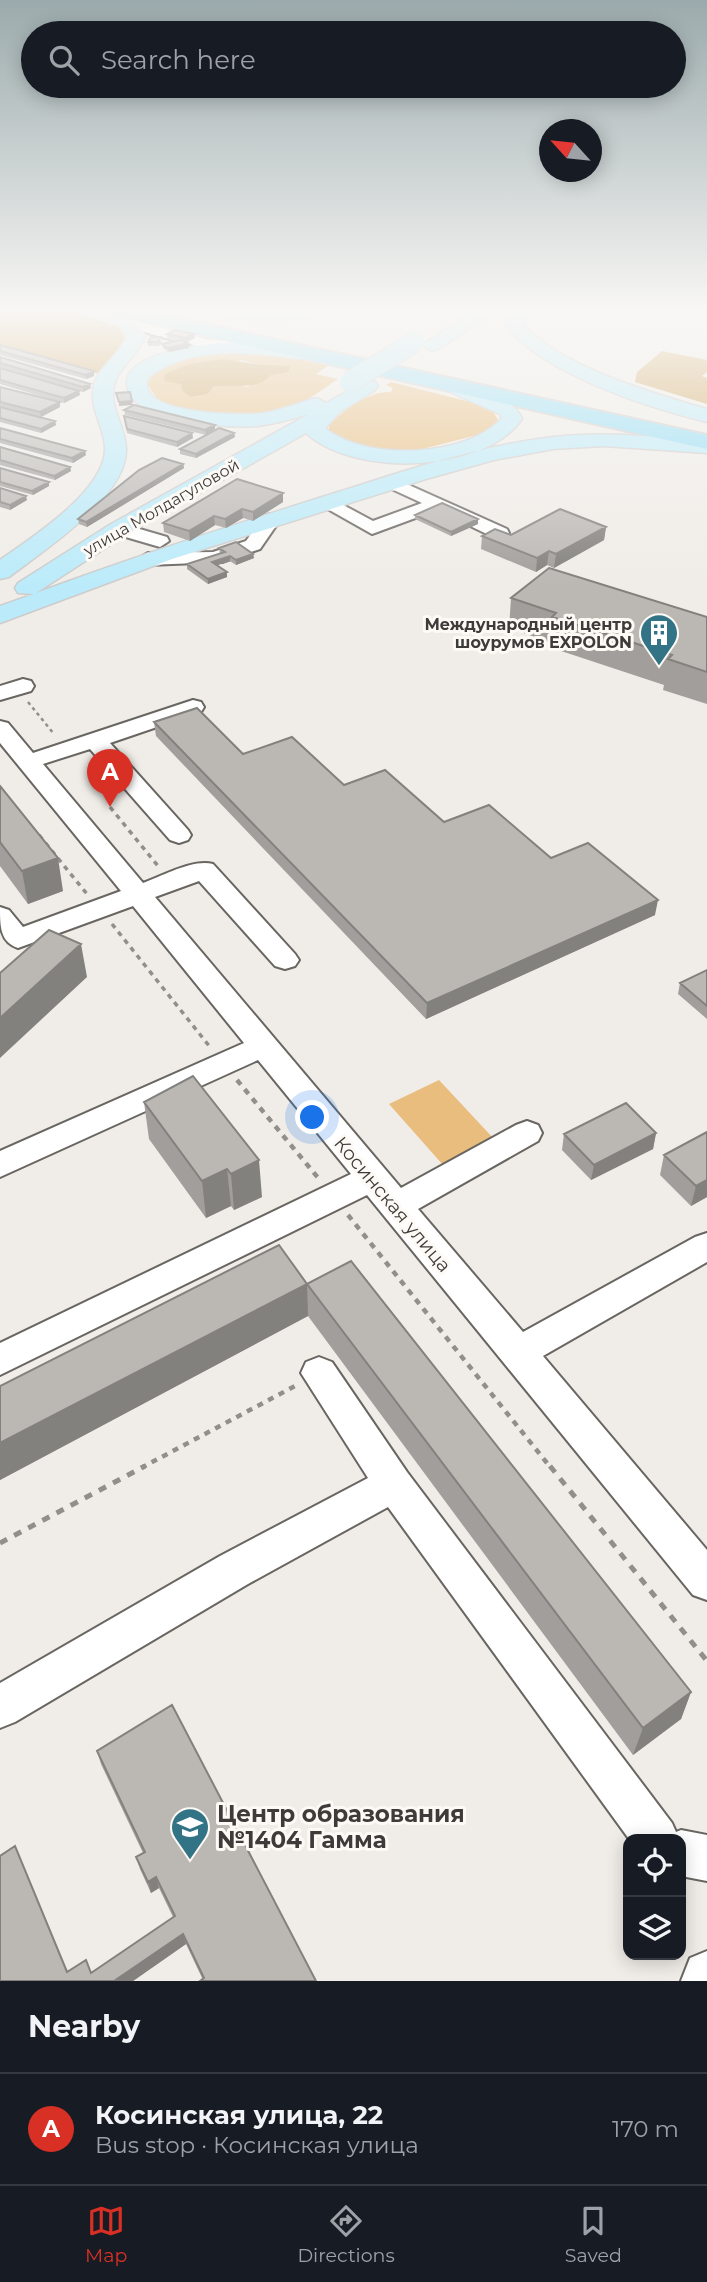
<!DOCTYPE html>
<meta charset="utf-8">
<style>
:root{--surface:#171b24;--page:#20242c;--text:#f1f3f6;--muted:#9ea1a6;--line:#363941;--accent:#d93025}
body{margin:0;font-family:Montserrat,sans-serif;background:var(--page);color:var(--text)}
.controls{position:absolute;right:21px;bottom:21px;display:grid;overflow:hidden;border-radius:14px;box-shadow:0 4px 18px #0003}
.controls button{width:63px;height:63px;display:grid;place-items:center;padding:0;border:0;border-bottom:2px solid var(--line);background:var(--surface);color:var(--text);font:35px sans-serif}
.compass{position:absolute;left:539px;top:119px;width:63px;height:63px;border-radius:50%;background:var(--surface);box-shadow:0 4px 18px #0003;rotate:297deg}
.you{position:absolute;left:313px;top:1118px;width:24px;height:24px;margin:-18px;border:5px solid #fff;border-radius:50%;background:#1a73e8;box-shadow:0 0 0 10px #1a73e833}
.badge{display:grid;place-items:center;width:46px;height:46px;border-radius:50%;background:var(--accent);color:#fff;font-size:23px;font-weight:700}
.pin{position:absolute;translate:-50% -58px;filter:drop-shadow(0 2px 4px #0008)}
.pin::after{content:'';position:absolute;top:37px;width:24px;height:21px;background:inherit;clip-path:polygon(0 0,100% 0,50% 100%)}
.list{margin:0;padding:0;list-style:none}
h2{display:flex;justify-content:space-between;align-items:center;height:91px;margin:0;padding:0 28px;font-size:30px}
h2 small{font-size:23px;font-weight:400;color:var(--muted)}
.list li{display:grid;grid-template-columns:46px 1fr auto;gap:21px;align-items:center;box-sizing:border-box;height:112px;padding:0 28px;border-top:2px solid var(--line)}
.list b{display:block;font-size:26px;white-space:nowrap}
.list p{margin:0;font-size:23px;white-space:nowrap;color:var(--muted)}
.list em{font-size:23px;font-style:normal;color:var(--muted)}
.icon{flex:none;width:38px;height:38px;fill:none;stroke:currentColor;stroke-width:2;stroke-linecap:round;stroke-linejoin:round}
.map{position:relative;flex:none;width:707px;height:1981px;overflow:hidden}
.search{position:absolute;background:var(--surface);box-shadow:0 4px 18px #0003;left:21px;right:21px;top:21px;height:77px;display:flex;align-items:center;gap:18px;box-sizing:border-box;padding:0 24px;border-radius:38px;color:var(--muted);font-size:26px}
.sheet{height:203px;background:var(--surface)}
nav{display:flex;justify-content:space-around;align-items:center;box-sizing:border-box;height:98px;border-top:2px solid var(--line);background:var(--surface);font-size:19px;color:var(--muted)}
nav a{display:grid;justify-items:center;gap:4px}
nav .on{color:var(--accent)}
.map>svg:first-child{display:block}
.green{fill:#e8bd7d;fill-rule:evenodd}
.forest{fill:#cfa056}
.lines{fill:none;stroke-linecap:round;stroke-linejoin:round}
.minor-casing{stroke:#696662;stroke-width:4}
.major-casing{stroke:#cdcccc;stroke-width:3}
.highway-casing{stroke:#cdcccc;stroke-width:4}
.path-far3{stroke:#918f8c;stroke-width:2.5;stroke-dasharray:3.5 3.5;stroke-linecap:butt}
.path-far2{stroke:#918f8c;stroke-width:3.5;stroke-dasharray:5 5;stroke-linecap:butt}
.path-far1{stroke:#918f8c;stroke-width:4.5;stroke-dasharray:6 6;stroke-linecap:butt}
.path{stroke:#918f8c;stroke-width:5;stroke-dasharray:8 8;stroke-linecap:butt}
.minor{fill:#fff;fill-rule:evenodd}
.major{fill:#bbebfa;fill-rule:evenodd}
.highway{fill:#8eddf7;fill-rule:evenodd}
.major-bridge-casing{stroke:#cdcccc;stroke-width:22;stroke-linecap:butt}
.major-bridge{stroke:#bbebfa;stroke-width:20}
.wall{fill:#a19e9b}
.shaded-wall{fill:#83817e}
.building{fill:#bbb8b4;stroke:#83817e;stroke-width:2}
.labels{text-anchor:middle;stroke-width:6;stroke-linejoin:round;paint-order:stroke}
.far-street-label{font-size:16px;fill:#3d3c3a;stroke:#fdfaf5}
.far-poi-label{font-size:16px;font-weight:bold;fill:#3d3c3a;stroke:#fdfaf5;text-anchor:end}
.street-label{font-size:19px;fill:#3d3c3a;stroke:#fdfaf5}
.near-poi-label{font-size:23px;font-weight:bold;fill:#3d3c3a;stroke:#fdfaf5;text-anchor:start}
</style>
<div class="map">
<svg width="707" height="1981" viewBox="0 0 707 1981">
<rect width="100%" height="100%" fill="#f0ede8"/>
<path class="green" d="M215,351H270L329,365L316,374L338,379C323,389 308,401 291,407C259,418 155,424 148,382C162,359 190,357 215,351ZM241,360L255,364L289,366L247,387L230,384L213,387L208,394L190,397L183,390L181,384Z
M391,382L482,405L494,413L498,420L493,428L481,434L407,453L347,446L329,430V425C345,409 369,391 391,392L393,388L386,385Z
M439,1080L494,1139L443,1165L389,1104Z"/>
<path class="forest" d="M0,309H66L120,327L126,342L99,374L0,346Z
M662,351L707,360V372L702,376L707,378V404L635,382L637,372Z
M223,359L255,364L290,366L288,372L271,375C256,392 234,383 213,387L208,394L190,397L182,390L181,384L164,381L165,374L189,364Z"/>
<g class="lines">
<defs>
<path id="minor" d="M125,318L207,339L241,343L248,347C234,361 142,331 120,325L118,322Z
M391,477L507,529L509,533L500,539L493,537L437,510L372,534L317,503L320,499H332L373,521L422,503L385,486L382,482Z
M271,514L280,520L260,549L222,562L148,565L138,559L148,553L213,552L246,541L264,516Z
M119,523L167,537L169,541L160,547L112,533L110,529Z
M23,679L31,681L34,686L31,691L0,700V686Z
M193,700L201,702L204,707L201,712L110,743L188,830L191,835L188,840L179,843L170,840L90,749L43,764L143,883C163,876 192,859 213,864L295,954L299,960L295,966L285,969L275,966L199,881L155,897L401,1188L516,1125L527,1121L538,1125L542,1133L538,1141L418,1209L523,1332L695,1237L707,1233V1262L543,1356L707,1550V1600L693,1595L367,1195L0,1375V1343L351,1174L258,1060L0,1177V1151L244,1043L133,906L18,948C0,942 0,926 0,907L9,910L23,927L121,891L0,743V721L8,723L33,753Z
M319,1357L332,1362L407,1472L672,1823L676,1832L681,1830L707,1835V1881L681,1876V1839H629L388,1507L248,1584L15,1722L0,1728V1683L220,1556L368,1478L301,1373L306,1362Z
M707,1951V1981H681L690,1958Z"/>
<path id="major" d="M88,309C115,309 129,314 145,336C139,355 118,367 114,386C109,408 126,427 126,449C128,496 43,551 9,577L0,579V560C31,538 105,491 105,449C105,427 88,408 94,385C99,366 120,355 127,336L119,326Z
M198,309H337C324,323 211,323 198,309Z
M478,309H500L438,349L431,351L422,345Z
M514,309H532L523,324C558,366 655,394 707,409V422C649,408 540,373 505,324Z
M247,342L305,347L314,353C306,363 290,357 278,356C234,351 188,349 150,376L147,380C147,384 147,388 148,391C160,414 242,416 264,413C282,410 299,402 317,398L326,403L368,380L375,382L378,386L375,390L340,412L325,428C365,461 466,458 502,418L500,414C489,409 441,389 436,384L446,378C470,384 513,395 522,419C484,474 353,477 306,433L127,534L36,593C136,556 237,524 338,492C408,470 480,445 554,437C605,431 656,437 707,441V453L604,446L553,449L494,460L426,479L172,559L0,623V606L34,594L18,593L15,588L18,583L111,524L309,414C292,419 274,424 257,426C227,428 145,424 130,394C106,350 224,341 247,342Z"/>
<path id="highway" d="M101,309H138L707,435V449L111,315Z"/>
</defs>
<use href="#minor" class="minor-casing"/>
<use href="#major" class="major-casing"/>
<use href="#highway" class="highway-casing"/>
<path class="path-far3" d="M28,702L54,734"/>
<path class="path-far2" d="M110,807L158,866
M39,835L87,894
M112,924L210,1047"/>
<path class="path-far1" d="M237,1080L319,1179
M348,1215L551,1468
M141,1468L295,1386"/>
<path class="path" d="M550,1466L707,1661
M0,1543L145,1466"/>
<use href="#minor" class="minor"/>
<use href="#major" class="major"/>
<use href="#highway" class="highway"/>
<defs>
<path id="major-bridge" d="M350,382L414,342"/>
</defs>
<use href="#major-bridge" class="major-bridge-casing"/>
<use href="#major-bridge" class="major-bridge"/>
</g>
<path class="wall" d="M167,334L195,338L187,342L189,348L169,352L163,348L162,344L178,341L167,338Z
M162,341L159,346H148V342Z
M0,345L94,376L86,379L0,355Z
M0,357L91,388L83,392L0,367Z
M0,368L79,391L80,395L64,403L0,384Z
M0,387L60,407L41,417L0,406Z
M0,407L55,421L56,425L41,433L0,422Z
M124,410L215,429L206,435L125,415Z
M124,416L192,433L193,438L177,447L127,433Z
M0,428L86,455L73,463L0,443Z
M234,433L235,437L196,458L180,454V449Z
M0,447L70,467L71,471L55,480L0,465Z
M183,464L184,468L87,527L79,524L78,519Z
M0,468L49,486L33,495L0,486Z
M0,488L27,500L10,510L0,507Z
M283,493V502L253,521L243,518L226,528L215,525L190,541L164,532L163,523Z
M415,515L478,519V524L451,536L415,519Z
M606,527L604,540L554,568L547,565L536,572L481,549L482,536L511,535Z
M219,548L253,554L254,558L236,565L230,561L217,565L227,577L208,584L187,569V564L220,554Z
M511,598L707,617V704L663,690L664,685L549,647V642L509,628Z
M154,722L243,754L344,785L444,822L551,858L655,915L426,1019L156,736Z
M0,786L63,891L28,904L0,866Z
M707,970V1019L678,994L680,983Z
M144,1102L262,1197L234,1210L231,1206L206,1218L149,1139Z
M656,1133L653,1149L591,1180L562,1150L564,1134Z
M664,1155L707,1197L691,1206L660,1175Z
M307,1284L691,1692L681,1719L633,1755L308,1316L0,1480V1386Z
M97,1751L316,1981L203,1980L186,1944L133,1981H0L20,1858L68,1972L91,1973L173,1917L159,1888L151,1893L140,1869L136,1857L143,1853L101,1764Z"/>
<path class="shaded-wall" d="M194,334L195,338L186,342V338Z
M188,343L189,348L169,352L168,348Z
M94,371V376L86,379V375Z
M90,384L91,388L83,392V387Z
M79,391L80,395L64,403V398Z
M132,401L133,405L119,406V402Z
M60,402V407L41,417L40,412Z
M55,421L56,425L41,433V429Z
M215,425V429L206,435L205,430Z
M192,433L193,438L177,447V442Z
M234,433L235,437L196,458V454Z
M85,451L86,455L73,463L72,458Z
M183,464L184,468L87,527L86,522Z
M70,467L71,471L55,480L54,476Z
M49,482V486L33,495L32,491Z
M283,493V502L253,521V512Z
M26,496L27,500L10,510V505Z
M242,509L243,518L226,528L225,519Z
M214,516L215,525L190,541L189,531Z
M478,519V524L451,536V532Z
M606,527L604,540L554,568L556,554Z
M549,551L547,565L536,572L537,558Z
M253,554L254,558L236,565V560Z
M230,556V561L212,567V562Z
M227,572V577L208,584V579Z
M58,858L63,891L28,904L22,871Z
M658,900L655,915L426,1019L427,1003Z
M81,944L87,977L0,1058V1018Z
M656,1133L653,1149L591,1180L594,1165Z
M259,1160L262,1197L234,1210L231,1174Z
M227,1169L231,1206L206,1218L202,1181Z
M707,1180V1197L691,1206L696,1186Z
M307,1284L308,1316L0,1480V1443Z
M691,1692L681,1719L633,1755L643,1728Z
M156,1877L159,1888L151,1893L148,1882Z
M183,1934L186,1944L133,1981H114Z"/>
<path class="building" d="M175,330L194,334L186,338L167,334Z
M151,337H161L158,342H148Z
M182,340L188,343L168,348L162,344Z
M0,345L94,371L86,375L0,351Z
M0,357L90,384L83,387L0,363Z
M0,368L79,391L64,398L0,380Z
M0,387L60,402L40,412L0,402Z
M130,392L132,401L119,402L116,393Z
M134,405L215,425L205,430L124,410Z
M0,407L55,421L41,429L0,418Z
M124,416L192,433L177,442L127,429Z
M0,428L85,451L72,458L0,439Z
M219,428L234,433L196,454L180,449Z
M0,447L70,467L54,476L0,460Z
M162,458L183,464L86,522L78,519L139,470Z
M0,468L49,482L32,491L0,482Z
M237,479L283,493L253,512L242,509L225,519L214,516L189,531L163,523Z
M0,488L26,496L10,505L0,502Z
M442,503L478,519L451,532L415,515Z
M560,509L606,527L556,554L549,551L537,558L482,536L495,529L511,535Z
M236,542L253,554L236,560L230,556L212,562L227,572L208,579L187,564L225,552L219,548Z
M549,568L707,617V672L668,659L672,655L552,617L556,613L511,598Z
M197,708L243,754L292,737L344,785L385,770L444,822L489,805L551,858L588,843L658,900L427,1003L154,722Z
M0,786L58,858L22,871L0,842Z
M49,930L81,944L0,1018V973Z
M707,970V1006L680,983Z
M193,1076L259,1160L231,1174L227,1169L202,1181L144,1102Z
M626,1103L656,1133L594,1165L564,1134Z
M707,1132V1180L696,1186L664,1155Z
M279,1245L307,1284L351,1261L691,1692L643,1728L307,1284L0,1443V1386Z
M172,1705L316,1981H200L204,1978L183,1934L114,1981H0V1856L15,1846L67,1972L86,1960L91,1973L175,1916L156,1877L148,1882L136,1857L145,1852L97,1751Z"/>
<linearGradient id="sky" x2="0" y2="1"><stop stop-color="#9baaac"/><stop offset="0.53" stop-color="#f8f7f5"/><stop offset="1" stop-color="#f8f7f5" stop-opacity="0"/></linearGradient>
<rect width="707" height="586" fill="url(#sky)"/>
<defs>
<symbol id="building-pin" viewBox="-11 -11 22 30"><path d="M0 17L-7.5 6A9.5 9.5 0 1 1 7.5 6Z" fill="#327386" stroke="#fdfaf5"/><path d="M-4-6H4V6H1V3H-1V6H-4ZM-2.5-4.3h1.7v1.8h-1.7ZM.8-4.3h1.7v1.8H.8ZM-2.5-1h1.7V.8h-1.7ZM.8-1h1.7V.8H.8Z" fill="#fff"/></symbol>
<symbol id="school-pin" viewBox="-11 -11 22 30"><path d="M0 17L-7.5 6A9.5 9.5 0 1 1 7.5 6Z" fill="#327386" stroke="#fdfaf5"/><path d="M0-5L7-2L0 1L-7-2ZM-4 1L0 2.5L4 1V4Q0 6-4 4Z" fill="#fff"/></symbol>
</defs>
<g fill-rule="evenodd">
<use href="#building-pin" x="637" y="611" width="44" height="60"/>
<use href="#school-pin" x="168" y="1805" width="44" height="60"/>
</g>
<g class="labels">
<g class="far-street-label">
<text transform="translate(161 507) rotate(-30)" y="6">улица Молдагуловой</text>
</g>
<g class="far-poi-label">
<text x="632" y="630">Международный центр<tspan x="632" dy="18">шоурумов EXPOLON</tspan></text>
</g>
<g class="street-label">
<text transform="translate(393 1204) rotate(50)" y="7">Косинская улица</text>
</g>
<g class="near-poi-label">
<text x="217" y="1822">Центр образования<tspan x="217" dy="26">№1404 Гамма</tspan></text>
</g>
</g>
</svg>
<div class="controls">
<button><svg class="icon" aria-label="locate" viewBox="0 0 24 24"><circle cx="12" cy="12" r="6"/><path d="M12 2v4M12 18v4M2 12h4M18 12h4"/></svg></button>
<button><svg class="icon" aria-label="layers" viewBox="0 0 24 24"><path d="M12 4l9 5-9 5-9-5zM3 14l9 5 9-5"/></svg></button>
</div>
<svg class="compass" viewBox="-18 -18 36 36"><path d="M0-13l5 13h-10z" fill="#e53935"/><path d="M0 13l5-13h-10z" fill="#9ea1a6"/></svg>
<div class="you"></div>
<div class="pin badge" style="left:110px;top:807px">A</div>
<div class="search"><svg class="icon" aria-label="search" viewBox="0 0 24 24"><circle cx="10" cy="10" r="6"/><path d="M15 15l6 6"/></svg>Search here</div>
</div>
<section class="sheet">
<h2>Nearby<small></small></h2>
<ul class="list">
<li><span class="badge">A</span><div><b>Косинская улица, 22</b><p>Bus stop · Косинская улица</p></div><em>170 m</em></li>
</ul>
</section>
<nav>
<a class="on"><svg class="icon" aria-label="map" viewBox="0 0 24 24"><path d="M3 6l6-2 6 2 6-2v14l-6 2-6-2-6 2zM9 4v14M15 6v14"/></svg>Map</a>
<a><svg class="icon" aria-label="directions" viewBox="0 0 24 24"><path d="M12 3l9 9-9 9-9-9zM9 14v-3h6M13 9l2 2-2 2"/></svg>Directions</a>
<a><svg class="icon" aria-label="saved" viewBox="0 0 24 24"><path d="M7 4h10v16l-5-4-5 4z"/></svg>Saved</a>
</nav>
